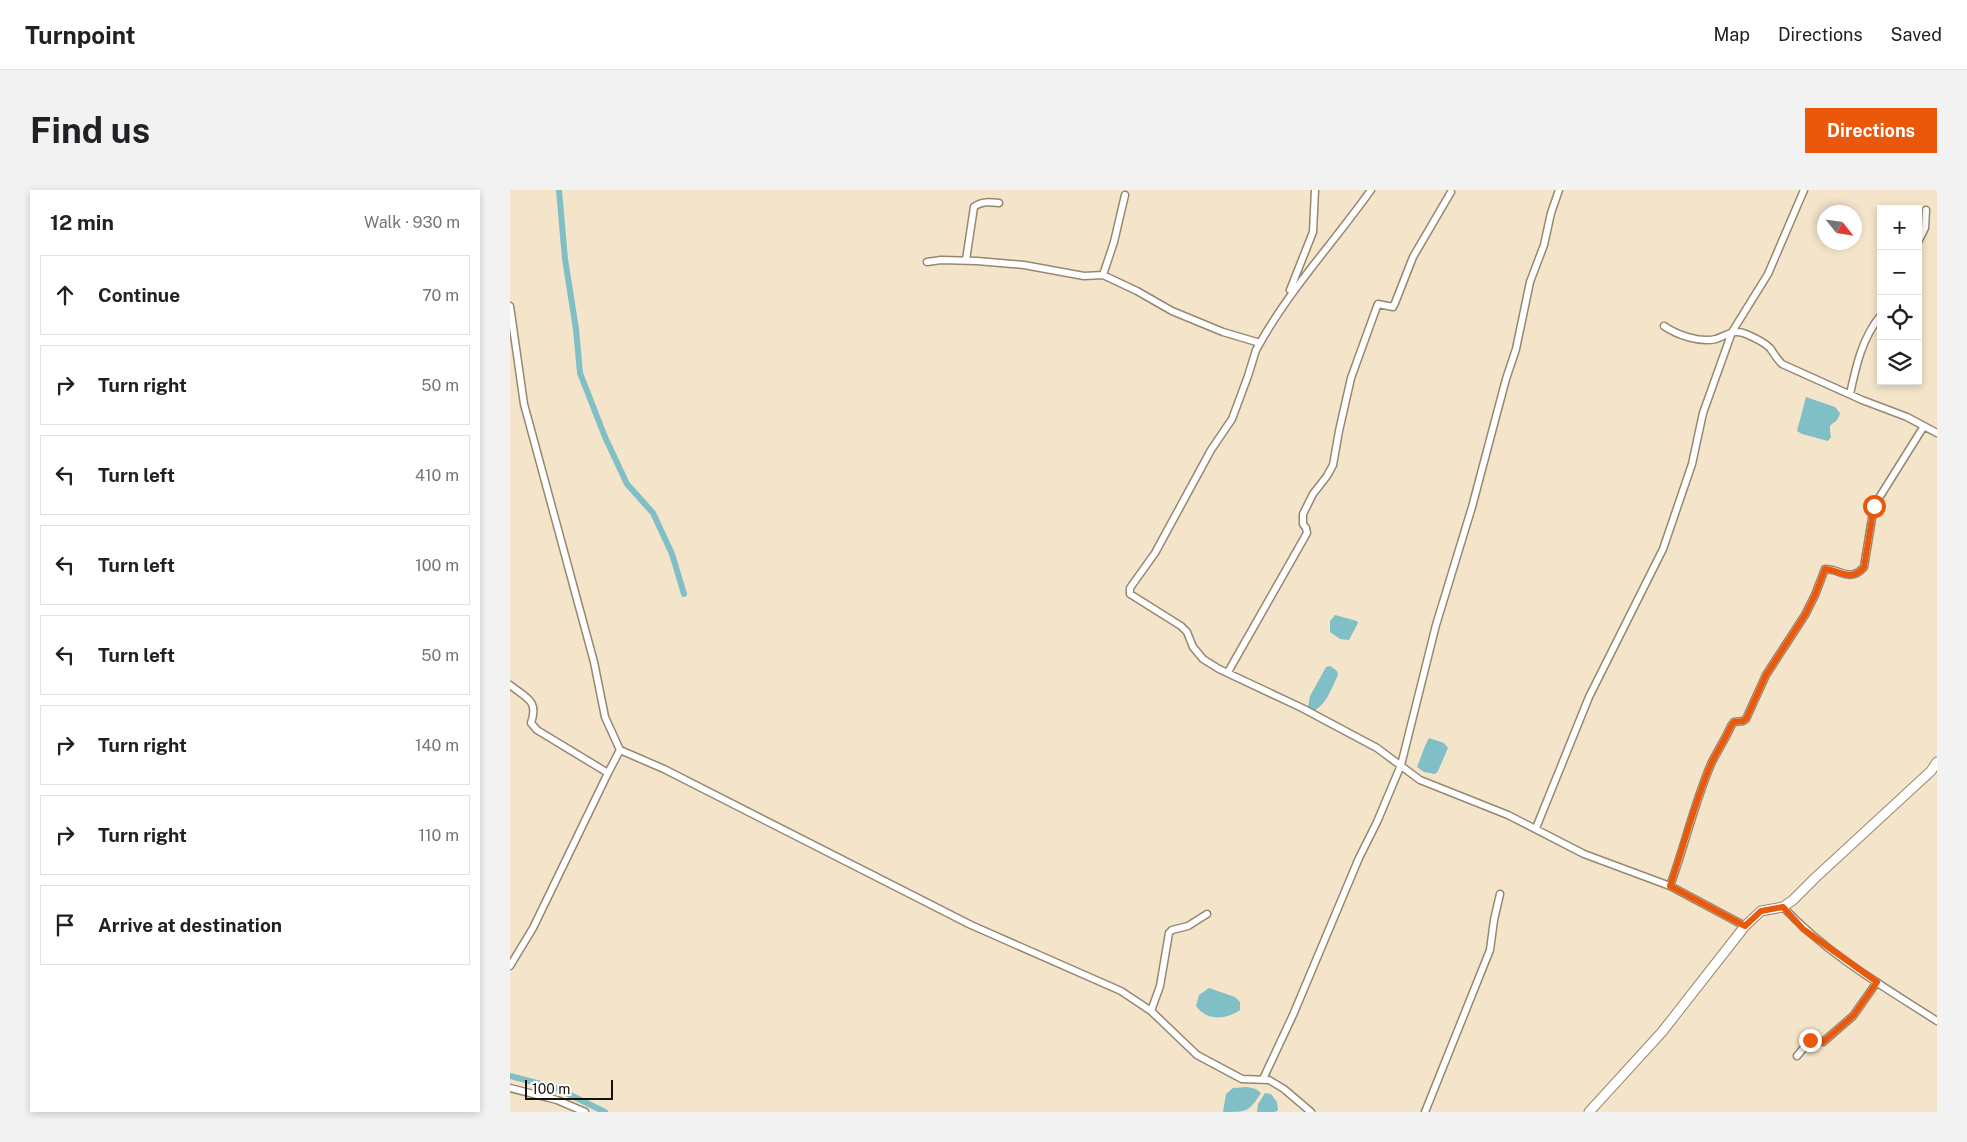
<!DOCTYPE html>
<meta charset="utf-8">
<style>
:root{--surface:#fff;--page:#f2f2f2;--text:#202124;--muted:#757577;--line:#e0e0e0;--accent:#ea580c}
body{margin:0;font-family:"Public Sans",sans-serif;background:var(--page);color:var(--text)}
.controls{position:absolute;right:15px;top:15px;display:grid;overflow:hidden;border-radius:0px;box-shadow:0 2px 8px #0003}
.controls button{width:45px;height:45px;display:grid;place-items:center;padding:0;border:0;border-bottom:1px solid var(--line);background:var(--surface);color:var(--text);font:25px sans-serif}
.compass{position:absolute;left:1307px;top:15px;width:45px;height:45px;border-radius:50%;background:var(--surface);box-shadow:0 2px 8px #0003;rotate:120deg}
.scale{position:absolute;left:15px;bottom:12px;width:88px;box-sizing:border-box;padding-left:5px;border:2px solid #171209;border-top:0;font-size:14px;line-height:18px;white-space:nowrap;color:#171209;-webkit-text-stroke:4px #fff;paint-order:stroke}
.stop{position:absolute;width:15px;height:15px;margin:-11px;border:4px solid #ea580c;border-radius:50%;background:#fff}
.stop.end{background:#ea580c;border-color:#fff;box-shadow:0 1px 5px #0008}
.list{margin:0;padding:0;list-style:none}
h2{display:flex;justify-content:space-between;align-items:center;height:65px;margin:0;padding:0 20px;font-size:21px}
h2 small{font-size:16px;font-weight:400;color:var(--muted)}
.list li{display:grid;grid-template-columns:32px 1fr auto;gap:15px;align-items:center;box-sizing:border-box;height:80px;margin:0 10px 10px;padding:0 10px;border:1px solid var(--line);border-radius:0px}
.list b{display:block;font-size:19px;white-space:nowrap}
.list em{font-size:16px;font-style:normal;color:var(--muted)}
.icon{flex:none;width:28px;height:28px;fill:none;stroke:currentColor;stroke-width:2;stroke-linecap:round;stroke-linejoin:round}
.map{position:relative;flex:none;width:1427px;height:922px;overflow:hidden;border-radius:0px}
header{display:flex;align-items:center;gap:30px;box-sizing:border-box;height:70px;padding:0 25px;background:var(--surface);border-bottom:1px solid var(--line)}
header strong{font-size:24px}
nav{display:flex;gap:28px;margin-inline-start:auto;font-size:18px}
.intro{display:flex;align-items:center;justify-content:space-between;box-sizing:border-box;height:120px;padding:0 30px}
h1{margin:0;font-size:35px}
.button{padding:12px 22px;border-radius:0px;background:var(--accent);color:#fff;font-size:18px;font-weight:700}
main{display:flex;gap:30px;padding:0 30px}
aside{flex:1;background:var(--surface);border-radius:0px;box-shadow:0 2px 8px #0003}
.map>svg:first-child{display:block}
.water{fill:#80bfc5}
.lines{fill:none;stroke-linecap:round;stroke-linejoin:round}
.canal{stroke:#80bfc5;stroke-width:6}
.street-casing{stroke:#968870;stroke-width:9}
.secondary-casing{stroke:#968870;stroke-width:11}
.street{stroke:#fff;stroke-width:6}
.secondary{stroke:#fff;stroke-width:9}
.route{stroke:#ea580c;stroke-width:6}
</style>
<header>
<strong>Turnpoint</strong>
<nav><a>Map</a><a>Directions</a><a>Saved</a></nav>
</header>
<div class="intro"><h1>Find us</h1><a class="button">Directions</a></div>
<main>
<aside>
<h2>12 min<small>Walk · 930 m</small></h2>
<ul class="list">
<li><svg class="icon" aria-label="ahead" viewBox="0 0 24 24"><path d="M12 20V5M6 11l6-6 6 6"/></svg><div><b>Continue</b></div><em>70 m</em></li>
<li><svg class="icon" aria-label="right" viewBox="0 0 24 24"><path d="M7 20v-9h11M14 6l5 5-5 5"/></svg><div><b>Turn right</b></div><em>50 m</em></li>
<li><svg class="icon" aria-label="left" viewBox="0 0 24 24"><path d="M17 20v-9H6M10 6l-5 5 5 5"/></svg><div><b>Turn left</b></div><em>410 m</em></li>
<li><svg class="icon" aria-label="left" viewBox="0 0 24 24"><path d="M17 20v-9H6M10 6l-5 5 5 5"/></svg><div><b>Turn left</b></div><em>100 m</em></li>
<li><svg class="icon" aria-label="left" viewBox="0 0 24 24"><path d="M17 20v-9H6M10 6l-5 5 5 5"/></svg><div><b>Turn left</b></div><em>50 m</em></li>
<li><svg class="icon" aria-label="right" viewBox="0 0 24 24"><path d="M7 20v-9h11M14 6l5 5-5 5"/></svg><div><b>Turn right</b></div><em>140 m</em></li>
<li><svg class="icon" aria-label="right" viewBox="0 0 24 24"><path d="M7 20v-9h11M14 6l5 5-5 5"/></svg><div><b>Turn right</b></div><em>110 m</em></li>
<li><svg class="icon" aria-label="arrive" viewBox="0 0 24 24"><path d="M6 21V4h12l-3 4 3 4H6"/></svg><div><b>Arrive at destination</b></div></li>
</ul>
</aside>
<div class="map">
<svg width="1427" height="922" viewBox="0 0 1427 922">
<rect width="100%" height="100%" fill="#f3e4ca"/>
<path class="water" d="M1296,207L1325,217L1330,223C1326,239 1317,227 1321,247L1318,251L1292,244L1287,241Z
M825,425L847,431L848,433L839,450L830,449L820,442V431Z
M820,476L827,481L828,485C822,497 816,516 803,521L798,517L800,506L816,477Z
M919,548L934,553L938,558L928,581L925,584L914,582L907,577L915,556Z
M699,798L725,807L730,812V820C715,830 697,831 686,816L689,805Z
M737,897L746,899L751,903C739,922 737,922 713,922L716,904L723,898Z
M755,903L761,904L767,912L768,920L765,922H747L748,914Z"/>
<g class="lines">
<path class="canal" d="M49,0L55,69L66,139L70,183L95,247L117,294L143,323L162,364L174,404
M0,886L46,898L95,922"/>
<defs>
<path id="street" d="M1408,52L1415,38L1416,20
M456,70L464,17C471,11 480,12 489,13
M417,72L431,70L467,71L514,75L574,86L593,85L627,101L662,121L713,142L750,153L746,160L738,186L722,229L701,260L645,363L620,398V404L671,436L677,442L683,457L693,469L709,479L792,518L867,558L910,590L998,625L1074,664L1160,696L1235,736
M593,85L604,52L615,5
M780,100L803,42L805,0
M0,116L14,214L84,472L95,527L110,560L154,579L461,735L611,801L641,821L687,865L732,889L759,890L774,899L801,922
M1154,136C1167,145 1190,153 1206,149C1217,145 1224,139 1236,144C1243,147 1255,153 1260,158C1264,164 1267,169 1272,174L1352,210L1397,227L1427,243
M750,153C781,98 824,52 861,0
M1340,204C1346,176 1352,148 1371,125
M718,482L797,343L796,338L793,334V324L803,304L817,286L823,275L829,241L841,188L866,119L868,114L883,117L885,113L903,67L941,2
M0,495C16,508 29,510 21,533L27,540L98,583L23,738L0,776
M98,583L110,560
M1026,638L1079,507L1153,359L1182,274L1193,223L1222,142L1258,84L1294,0
M1160,696C1175,655 1184,614 1201,574C1207,561 1215,550 1221,536L1224,532L1233,531L1236,529L1256,485L1295,425L1305,405L1315,379C1331,379 1340,393 1354,377L1364,316L1414,236
M1273,717C1317,764 1374,797 1427,831
M641,821L650,796L659,743L662,740L678,736L697,724
M1287,866L1302,848L1313,852L1343,826L1367,792
M753,889L783,825L849,668L867,632L891,575L926,435L962,317L996,189L1006,159L1020,92L1034,55L1041,23L1049,0
M0,898L47,910L75,922
M915,922L980,760L984,730L990,704"/>
<path id="secondary" d="M1079,922L1152,842L1235,736L1251,721L1273,717L1283,710L1305,688L1421,581L1427,572"/>
</defs>
<use href="#street" class="street-casing"/>
<use href="#secondary" class="secondary-casing"/>
<use href="#street" class="street"/>
<use href="#secondary" class="secondary"/>
</g>
<g class="lines">
<path class="route" d="M1300,850L1302,848L1313,852L1343,826L1367,792L1293,739L1273,717L1251,721L1235,736L1160,696C1174,655 1184,614 1201,574C1207,561 1215,550 1221,536L1224,532L1233,531L1236,529L1256,485L1295,425L1305,405L1315,379C1330,380 1341,393 1354,377L1364,316"/>
</g>
</svg>
<div class="controls">
<button>+</button>
<button>−</button>
<button><svg class="icon" aria-label="locate" viewBox="0 0 24 24"><circle cx="12" cy="12" r="6"/><path d="M12 2v4M12 18v4M2 12h4M18 12h4"/></svg></button>
<button><svg class="icon" aria-label="layers" viewBox="0 0 24 24"><path d="M12 4l9 5-9 5-9-5zM3 14l9 5 9-5"/></svg></button>
</div>
<svg class="compass" viewBox="-18 -18 36 36"><path d="M0-13l5 13h-10z" fill="#e53935"/><path d="M0 13l5-13h-10z" fill="#757577"/></svg>
<div class="scale">100 m</div>
<div class="stop" style="left:1364px;top:316px"></div>
<div class="stop end" style="left:1300px;top:850px"></div>
</div>
</main>
